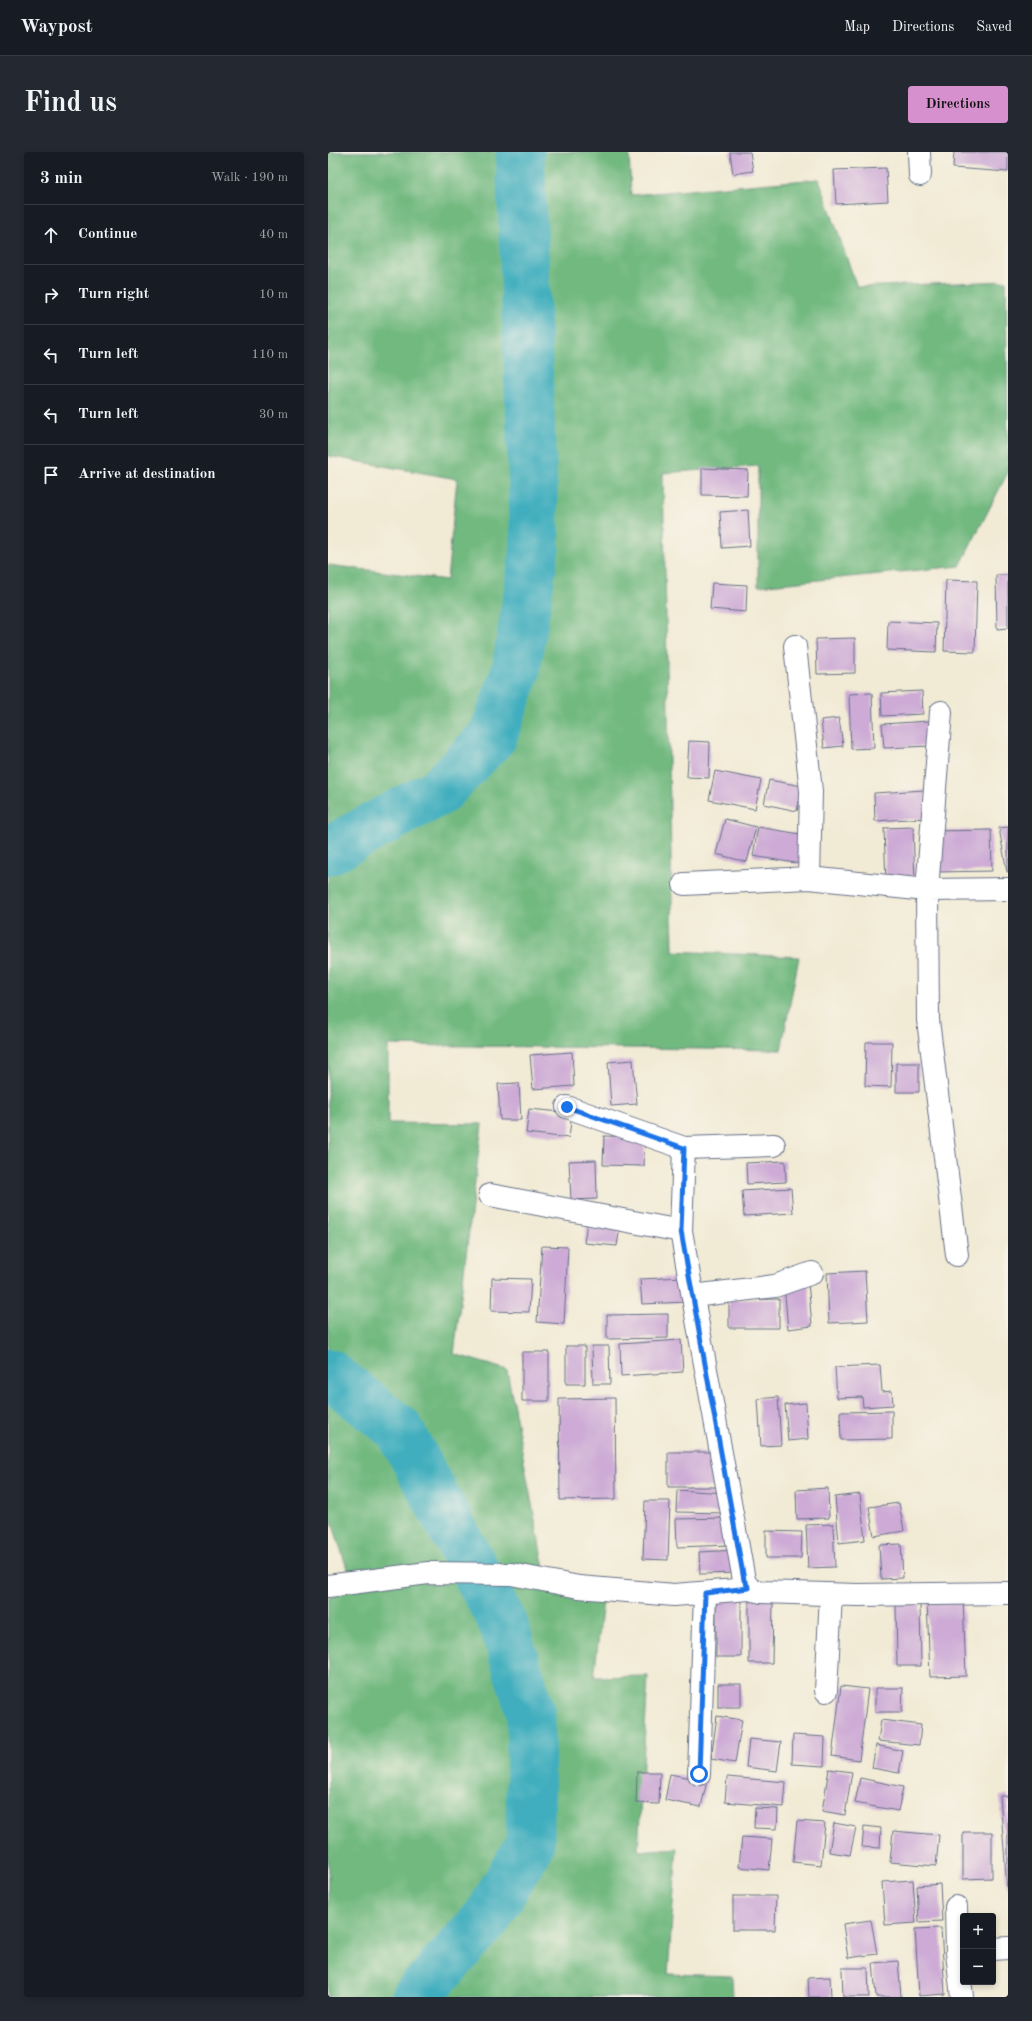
<!DOCTYPE html>
<meta charset="utf-8">
<style>
:root{--surface:#171b24;--page:#242831;--text:#f1f3f6;--muted:#9ea1a6;--line:#363941;--accent:#d690ce}
body{margin:0;font-family:"Old Standard TT",serif;background:var(--page);color:var(--text)}
.controls{position:absolute;right:12px;bottom:12px;display:grid;overflow:hidden;border-radius:4px;box-shadow:0 2px 6px #0003}
.controls button{width:36px;height:36px;display:grid;place-items:center;padding:0;border:0;border-bottom:1px solid var(--line);background:var(--surface);color:var(--text);font:20px sans-serif}
.stop{position:absolute;width:12px;height:12px;margin:-9px;border:3px solid #1a73e8;border-radius:50%;background:#fff}
.stop.end{background:#1a73e8;border-color:#fff;box-shadow:0 1px 4px #0008}
.list{margin:0;padding:0;list-style:none}
h2{display:flex;justify-content:space-between;align-items:center;height:52px;margin:0;padding:0 16px;font-size:17px}
h2 small{font-size:13px;font-weight:400;color:var(--muted)}
.list li{display:grid;grid-template-columns:26px 1fr auto;gap:12px;align-items:center;box-sizing:border-box;height:60px;padding:0 16px;border-top:1px solid var(--line)}
.list b{display:block;font-size:15px;white-space:nowrap}
.list em{font-size:13px;font-style:normal;color:var(--muted)}
.icon{flex:none;width:22px;height:22px;fill:none;stroke:currentColor;stroke-width:2;stroke-linecap:round;stroke-linejoin:round}
.map{position:relative;flex:none;width:680px;height:1845px;overflow:hidden;border-radius:4px}
header{display:flex;align-items:center;gap:24px;box-sizing:border-box;height:56px;padding:0 20px;background:var(--surface);border-bottom:1px solid var(--line)}
header strong{font-size:19px}
nav{display:flex;gap:22px;margin-inline-start:auto;font-size:14px}
.intro{display:flex;align-items:center;justify-content:space-between;box-sizing:border-box;height:96px;padding:0 24px}
h1{margin:0;font-size:28px}
.button{padding:10px 18px;border-radius:4px;background:var(--accent);color:#111;font-size:14px;font-weight:700}
main{display:flex;gap:24px;padding:0 24px}
aside{flex:1;background:var(--surface);border-radius:4px;box-shadow:0 2px 6px #0003}
.map>svg:first-child{display:block}
.forest{fill:#72b980;stroke:#46746f}
.lines{fill:none;stroke-linecap:round;stroke-linejoin:round}
.river{stroke:#40aebe;stroke-width:49}
.building{fill:#cdabd6}
.minor-casing{stroke:#667087;stroke-width:24}
.minor{stroke:#fff;stroke-width:22}
.route{stroke:#1a73e8;stroke-width:5}
</style>
<header>
<strong>Waypost</strong>
<nav><a>Map</a><a>Directions</a><a>Saved</a></nav>
</header>
<div class="intro"><h1>Find us</h1><a class="button">Directions</a></div>
<main>
<aside>
<h2>3 min<small>Walk · 190 m</small></h2>
<ul class="list">
<li><svg class="icon" aria-label="ahead" viewBox="0 0 24 24"><path d="M12 20V5M6 11l6-6 6 6"/></svg><div><b>Continue</b></div><em>40 m</em></li>
<li><svg class="icon" aria-label="right" viewBox="0 0 24 24"><path d="M7 20v-9h11M14 6l5 5-5 5"/></svg><div><b>Turn right</b></div><em>10 m</em></li>
<li><svg class="icon" aria-label="left" viewBox="0 0 24 24"><path d="M17 20v-9H6M10 6l-5 5 5 5"/></svg><div><b>Turn left</b></div><em>110 m</em></li>
<li><svg class="icon" aria-label="left" viewBox="0 0 24 24"><path d="M17 20v-9H6M10 6l-5 5 5 5"/></svg><div><b>Turn left</b></div><em>30 m</em></li>
<li><svg class="icon" aria-label="arrive" viewBox="0 0 24 24"><path d="M6 21V4h12l-3 4 3 4H6"/></svg><div><b>Arrive at destination</b></div></li>
</ul>
</aside>
<div class="map">
<svg width="680" height="1845" viewBox="0 0 680 1845">
<rect width="100%" height="100%" fill="#f7f3e8"/>
<filter id="ink" filterUnits="userSpaceOnUse"><feTurbulence type="fractalNoise" baseFrequency=".025" numOctaves="2"/><feDisplacementMap in="SourceGraphic" scale="8" xChannelSelector="R" yChannelSelector="G"/><feConvolveMatrix kernelMatrix="1 2 1 2 8 2 1 2 1" color-interpolation-filters="sRGB"/></filter>
<filter id="wash" filterUnits="userSpaceOnUse"><feTurbulence type="fractalNoise" baseFrequency=".012" numOctaves="4" result="noise"/><feDisplacementMap in="SourceGraphic" scale="16" xChannelSelector="R" yChannelSelector="G"/><feGaussianBlur stdDeviation="0.9" result="paint"/><feColorMatrix in="noise" values="0 0 0 0 0 0 0 0 0 0 0 0 0 0 0 0 0 1.4 0 .05"/><feComposite in="paint" operator="in"/></filter>
<g filter="url(#wash)">
<rect width="100%" height="100%" fill="#f1ead4"/>
<path class="forest" d="M0,0H301L303,43L491,27L529,135L678,129L680,320L632,414L430,434V314L335,321L345,799L471,805L453,898L60,893V971L154,972L126,1202L179,1218L217,1422L277,1431L266,1525L320,1524L310,1699L349,1696L340,1822L404,1824L405,1845H0V1446L26,1438L0,1358V413L119,428L129,327L0,304Z"/>
<g class="lines">
<path class="river" d="M0,699L112,639L165,584L188,518L207,395L192,0
M0,1221L71,1277L175,1471L203,1561L202,1691L159,1766L88,1845"/>
</g>
<g id="blocks">
<path class="building" d="M402,0H422L425,19L405,22Z
M626,0H680V20L625,16Z
M558,16L560,49L508,52L506,18Z
M374,316L420,318L419,344L374,343Z
M420,358L422,394L394,396L392,360Z
M668,423H680V476L669,477Z
M618,428L649,429L647,500L616,499Z
M384,431L419,433L418,460L382,457Z
M560,469L609,471L608,500L559,498Z
M527,486V521L489,522L488,487Z
M594,539L595,562L554,564L553,541Z
M544,541L546,596L523,597L521,542Z
M511,566L515,594L496,596L493,568Z
M601,569L603,594L556,596L554,572Z
M361,589L382,590L381,626L359,625Z
M387,619L433,628L427,657L381,648Z
M441,628L474,634L469,659L436,652Z
M597,638L598,666L547,669L546,641Z
M397,667L428,675L419,710L388,702Z
M430,675L478,683L473,712L425,704Z
M585,675L587,731L558,732L556,676Z
M680,675V720H679L671,676Z
M663,678L664,719L607,720L605,679Z
M538,890H564L563,935L537,934Z
M244,900L246,934L205,937L202,903Z
M305,908L309,952L283,954L280,910Z
M568,911H591V940H568Z
M191,931L193,968H172L170,932Z
M201,957L244,961L241,986L198,981Z
M276,984L317,985L316,1014L275,1013Z
M268,1008L269,1047L243,1048L241,1009Z
M457,1009L458,1030L419,1032L418,1011Z
M463,1036L465,1061L416,1064L414,1039Z
M259,1070L292,1074L289,1094L256,1091Z
M214,1094L240,1095L236,1172L209,1170Z
M537,1119L540,1169L501,1171L499,1121Z
M357,1125L359,1150L314,1152L312,1127Z
M164,1126L203,1127L201,1160L163,1159Z
M480,1130L484,1174L460,1177L456,1133Z
M451,1147V1176H401V1148Z
M340,1162V1186L279,1187V1163Z
M353,1188L355,1220L293,1224L292,1192Z
M238,1194H257V1232H238Z
M264,1194H281L282,1232H265Z
M194,1200H221V1249H194Z
M552,1213L554,1240L564,1239L565,1253L535,1255L534,1245L509,1246L507,1215Z
M450,1245L453,1293L433,1294L430,1247Z
M287,1246L288,1347L232,1348L231,1247Z
M478,1251L480,1287L460,1289L457,1253Z
M564,1259V1287L513,1288L512,1260Z
M340,1300H388V1335H340Z
M500,1336L501,1366L469,1367L468,1338Z
M349,1338L398,1341V1361L348,1360Z
M532,1342L537,1388L511,1391L507,1345Z
M317,1349H342L340,1408L315,1407Z
M571,1351L576,1379L546,1384L541,1355Z
M402,1366L403,1393L349,1395L348,1367Z
M505,1372L507,1415L480,1416L478,1373Z
M438,1379L474,1380L473,1406H438Z
M573,1392L575,1426L553,1427L551,1393Z
M409,1398L410,1421L372,1422L371,1400Z
M388,1444H413V1505H388Z
M421,1446H445L444,1511H421Z
M635,1446L638,1524L602,1525L599,1448Z
M592,1450L593,1514H569L568,1451Z
M390,1532H413V1555H390Z
M513,1534L540,1537L531,1608L504,1604Z
M547,1536H575L574,1560H547Z
M389,1564L414,1568L407,1611L383,1607Z
M553,1568L593,1573L591,1593L550,1589Z
M465,1583L497,1585L496,1614L464,1612Z
M421,1587L453,1590L449,1619L418,1615Z
M548,1593L575,1599L571,1621L544,1616Z
M501,1617L524,1620L517,1663L494,1659Z
M309,1620H332L331,1652L308,1651Z
M342,1622L379,1629L373,1655L337,1648Z
M399,1625L458,1630L456,1655L397,1650Z
M532,1626L575,1635L570,1659L527,1651Z
M672,1644H680V1738H679Z
M427,1656L450,1657L449,1677L426,1676Z
M469,1669L497,1671L493,1713L465,1710Z
M506,1671L528,1675L522,1703L501,1700Z
M536,1674L553,1676L552,1696L534,1695Z
M565,1679L611,1683L608,1714L562,1710Z
M635,1680H664V1726L635,1727Z
M414,1685L444,1687L441,1718L411,1715Z
M585,1728L588,1771L557,1773L554,1730Z
M612,1732L614,1769L591,1770L589,1734Z
M405,1744H448L447,1778H405Z
M543,1768L549,1802L520,1806L515,1772Z
M613,1776L617,1842L591,1844L587,1777Z
M570,1809L573,1845H548L545,1811Z
M514,1816H540L541,1845H515Z
M502,1825L503,1845H481L480,1826Z"/>
</g>
</g>
<g filter="url(#ink)">
<use href="#blocks" fill-opacity="0" stroke="#667087" stroke-width="1"/>
<g class="lines">
<defs>
<path id="minor" d="M591,0L592,23
M467,494L483,639L481,726
M613,560L599,738L600,868L629,1103
M356,732L481,726L599,738L680,737
M239,955L356,996L353,1079
M356,996L446,993
M162,1043L353,1079L416,1428L421,1437L434,1440L529,1443L680,1441
M365,1144L447,1134L484,1121
M0,1434L100,1421L183,1422L251,1435L346,1443L421,1437
M498,1539L503,1443
M371,1622L377,1441
M628,1755L629,1800
M665,1797L680,1796
M634,1845L629,1800L635,1799"/>
</defs>
<use href="#minor" class="minor-casing"/>
<use href="#minor" class="minor"/>
</g>
</g>
<g class="lines" filter="url(#ink)">
<path class="route" d="M239,955L356,996L353,1079L416,1428L421,1436L377,1441L371,1622"/>
</g>
</svg>
<div class="controls">
<button>+</button>
<button>−</button>
</div>
<div class="stop" style="left:371px;top:1622px"></div>
<div class="stop end" style="left:239px;top:955px"></div>
</div>
</main>
